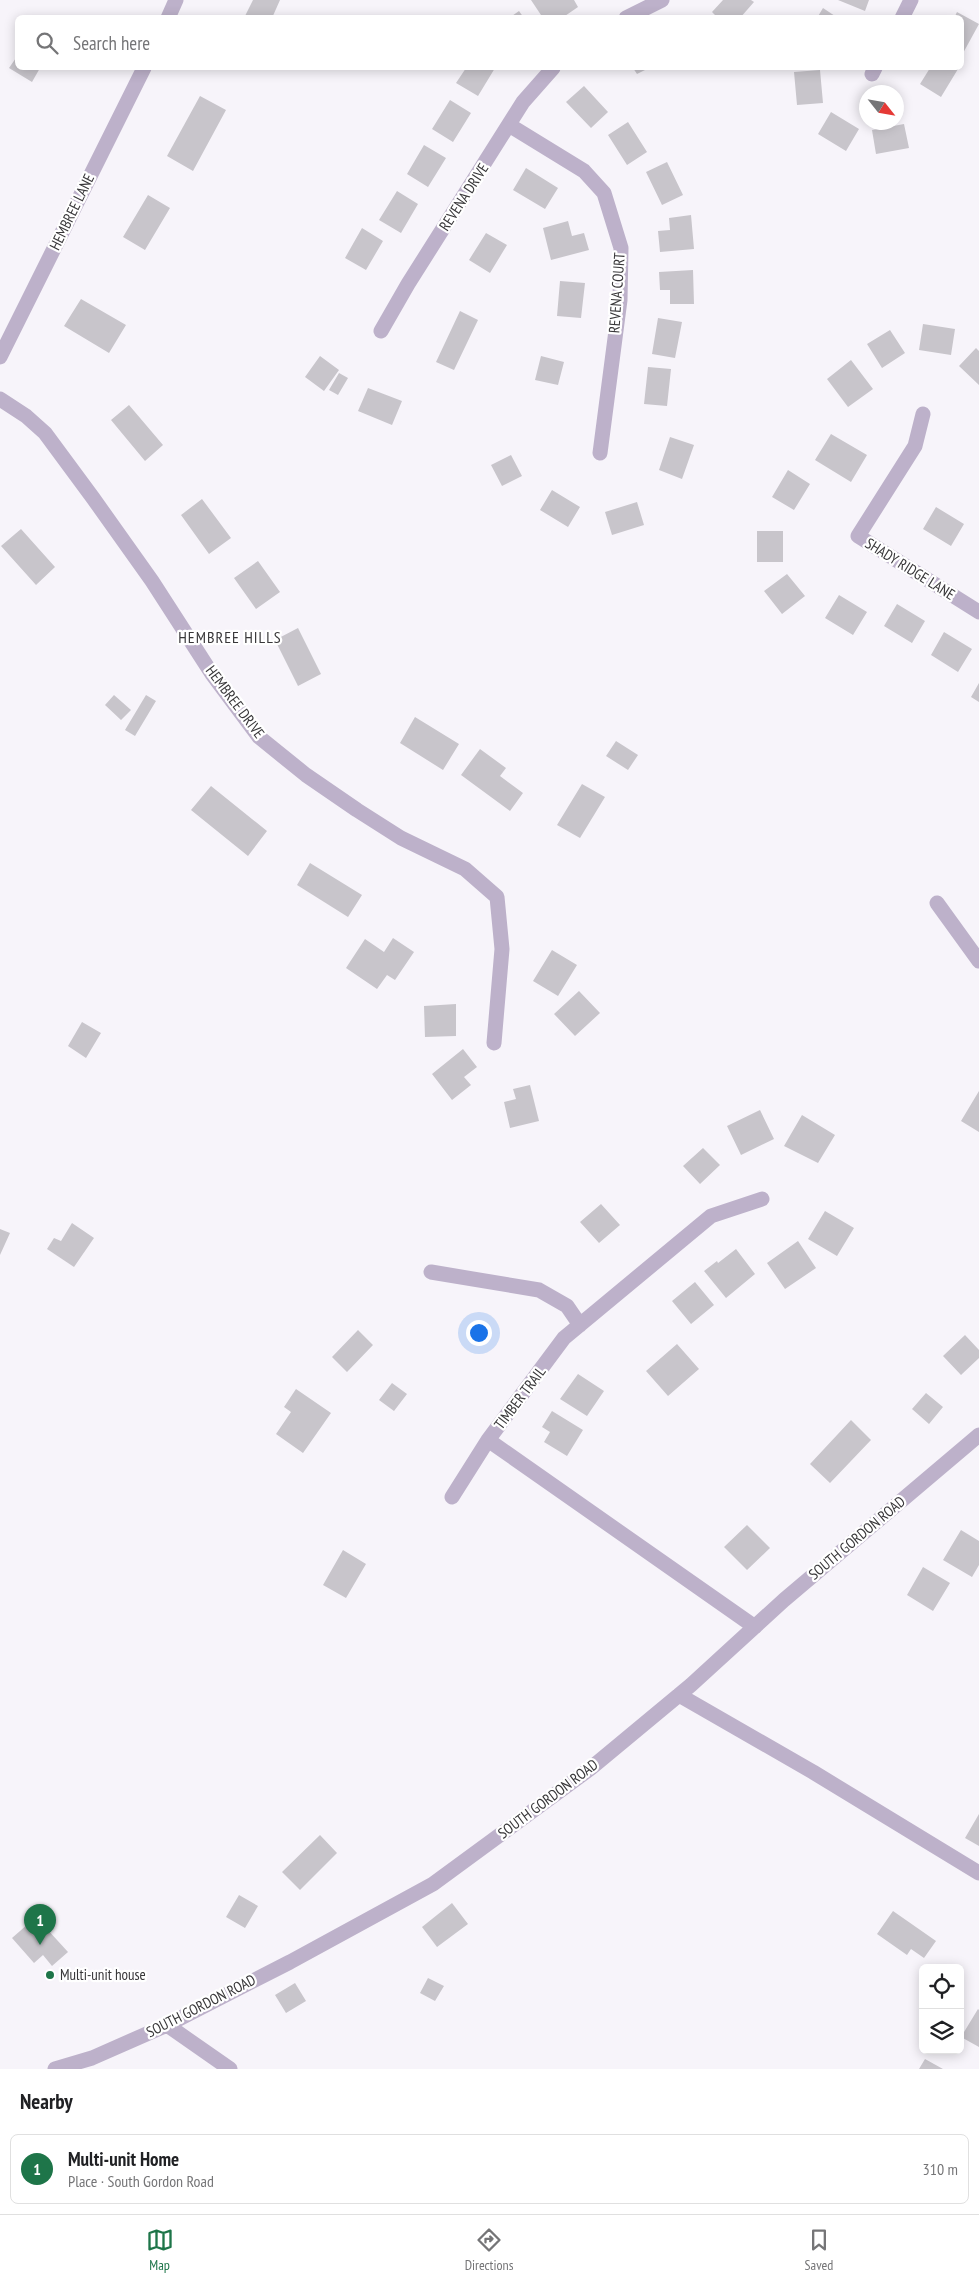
<!DOCTYPE html>
<meta charset="utf-8">
<style>
:root{--surface:#fff;--page:#f6f6f6;--text:#202124;--muted:#757577;--line:#e0e0e0;--accent:#1e7549}
body{margin:0;font-family:"PT Sans Narrow",sans-serif;background:var(--page);color:var(--text)}
.controls{position:absolute;right:15px;bottom:15px;display:grid;overflow:hidden;border-radius:8px;box-shadow:0 2px 12px #0003}
.controls button{width:45px;height:45px;display:grid;place-items:center;padding:0;border:0;border-bottom:1px solid var(--line);background:var(--surface);color:var(--text);font:25px sans-serif}
.compass{position:absolute;left:859px;top:85px;width:45px;height:45px;border-radius:50%;background:var(--surface);box-shadow:0 2px 12px #0003;rotate:121deg}
.you{position:absolute;left:478px;top:1332px;width:18px;height:18px;margin:-12px;border:4px solid #fff;border-radius:50%;background:#1a73e8;box-shadow:0 0 0 8px #1a73e833}
.badge{display:grid;place-items:center;width:32px;height:32px;border-radius:50%;background:var(--accent);color:#fff;font-size:16px;font-weight:700}
.pin{position:absolute;translate:-50% -41px;filter:drop-shadow(0 1px 2px #0008)}
.pin::after{content:'';position:absolute;top:26px;width:18px;height:15px;background:inherit;clip-path:polygon(0 0,100% 0,50% 100%)}
.list{margin:0;padding:0;list-style:none}
h2{display:flex;justify-content:space-between;align-items:center;height:65px;margin:0;padding:0 20px;font-size:21px}
h2 small{font-size:16px;font-weight:400;color:var(--muted)}
.list li{display:grid;grid-template-columns:32px 1fr auto;gap:15px;align-items:center;box-sizing:border-box;height:70px;margin:0 10px 10px;padding:0 10px;border:1px solid var(--line);border-radius:8px}
.list b{display:block;font-size:19px;white-space:nowrap}
.list p{margin:0;font-size:16px;white-space:nowrap;color:var(--muted)}
.list em{font-size:16px;font-style:normal;color:var(--muted)}
.icon{flex:none;width:28px;height:28px;fill:none;stroke:currentColor;stroke-width:2;stroke-linecap:round;stroke-linejoin:round}
.map{position:relative;flex:none;width:979px;height:2069px;overflow:hidden}
.search{position:absolute;background:var(--surface);box-shadow:0 2px 12px #0003;left:15px;right:15px;top:15px;height:55px;display:flex;align-items:center;gap:12px;box-sizing:border-box;padding:0 18px;border-radius:8px;color:var(--muted);font-size:19px}
.sheet{height:145px;background:var(--surface)}
nav{display:flex;justify-content:space-around;align-items:center;box-sizing:border-box;height:70px;border-top:1px solid var(--line);background:var(--surface);font-size:14px;color:var(--muted)}
nav a{display:grid;justify-items:center;gap:2px}
nav .on{color:var(--accent)}
.map>svg:first-child{display:block}
.building{fill:#c8c5cb}
.lines{fill:none;stroke-linecap:round;stroke-linejoin:round}
.minor{stroke:#bdb1ca;stroke-width:15}
.poi-dot{fill:#1e7549;stroke:#fff;stroke-width:2}
.labels{text-anchor:middle;stroke-width:4.5;stroke-linejoin:round;paint-order:stroke}
.street-label{font-size:15px;fill:#383739;stroke:#fff}
.poi-label{font-size:15px;fill:#383739;stroke:#fff;text-anchor:start}
.neighbourhood-label{font-size:16px;letter-spacing:1px;fill:#383739;stroke:#fff}
</style>
<div class="map">
<svg width="979" height="2069" viewBox="0 0 979 2069">
<rect width="100%" height="100%" fill="#f7f4fa"/>
<path class="building" d="M253,0H280L272,18H244Z
M531,0H574L578,7L562,18H543Z
M723,0H751L754,2L740,18H718L712,12Z
M838,0H869L865,11Z
M823,8L838,18H817Z
M519,11L524,18H509Z
M957,12L979,24L962,55V18H954Z
M18,55V68H40L32,82L9,68Z
M466,68H495L478,96L456,83Z
M633,68H649L637,74Z
M930,68L958,69L941,97L920,84Z
M820,70L823,103L797,105L794,72Z
M584,86L608,112L591,128L566,102Z
M200,96L226,110L193,171L167,156Z
M450,100L471,113L453,142L432,129Z
M831,112L859,129L846,151L818,134Z
M628,122L647,152L627,165L608,135Z
M904,124L909,148L876,154L872,130Z
M424,145L446,158L428,187L407,174Z
M667,162L683,195L662,205L646,172Z
M526,168L558,188L545,209L513,190Z
M397,191L418,204L401,233L379,220Z
M148,195L170,208L145,250L123,237Z
M691,215L694,249L660,252L658,231L670,230L669,218Z
M568,221L572,236L584,233L589,250L551,260L543,228Z
M362,228L383,241L366,270L345,258Z
M486,233L507,245L490,273L469,260Z
M693,270L694,304H670V290H660L659,272Z
M560,281L585,283L581,318L557,316Z
M81,299L126,325L109,353L64,326Z
M460,311L478,320L454,370L436,362Z
M658,318L682,322L675,358L652,354Z
M923,324L955,329L951,355L919,350Z
M890,330L905,353L882,368L867,344Z
M976,348L979,351V385L959,366Z
M320,356L339,370L324,391L305,377Z
M541,356L564,362L558,385L535,380Z
M851,360L873,389L848,407L827,379Z
M648,367L671,369L667,406L644,404Z
M339,373L348,378L338,395L329,390Z
M368,388L402,401L392,425L358,411Z
M129,405L163,445L145,461L111,420Z
M831,434L867,455L851,482L815,460Z
M670,437L694,445L682,479L659,470Z
M511,455L522,476L502,486L491,465Z
M788,470L810,484L794,510L772,497Z
M552,490L580,507L568,527L540,510Z
M202,499L231,538L209,554L181,515Z
M637,502L644,525L612,535L605,512Z
M936,507L964,524L951,546L923,529Z
M21,529L55,567L36,585L1,546Z
M757,531H783V562H757Z
M258,561L280,592L256,609L234,578Z
M787,574L805,596L782,614L764,591Z
M839,595L867,612L853,635L825,618Z
M897,604L925,621L912,643L884,626Z
M298,628L321,674L298,686L275,640Z
M944,632L972,649L958,672L931,655Z
M979,683V702L971,697Z
M114,695L131,710L121,720L105,705Z
M146,695L156,701L135,736L125,730Z
M415,717L459,744L443,770L400,743Z
M616,741L638,755L628,770L606,756Z
M480,749L506,768L500,776L523,793L510,811L461,775Z
M582,784L605,797L580,838L557,825Z
M211,786L267,831L248,856L191,810Z
M310,863L362,895L348,917L297,885Z
M393,938L414,952L395,980L387,975L377,989L346,968L365,939L384,952Z
M552,950L577,965L558,996L533,981Z
M579,991L600,1013L575,1036L554,1014Z
M456,1004V1036L425,1037L424,1006Z
M82,1022L101,1033L86,1058L68,1046Z
M463,1049L477,1067L464,1077L471,1085L452,1100L432,1074Z
M530,1085L539,1121L510,1128L504,1102L516,1099L513,1089Z
M979,1091V1132L961,1121Z
M760,1110L774,1139L741,1155L727,1126Z
M802,1115L835,1135L818,1163L784,1146Z
M703,1148L720,1165L700,1184L683,1166Z
M601,1204L620,1225L599,1243L580,1222Z
M825,1211L854,1228L837,1256L808,1239Z
M72,1223L94,1238L74,1267L47,1249L54,1238L61,1241Z
M0,1229L10,1233L0,1255Z
M798,1241L816,1268L785,1289L767,1263Z
M736,1249L755,1274L726,1298L704,1271L717,1261L718,1263Z
M695,1282L714,1305L691,1324L672,1301Z
M358,1330L373,1345L347,1372L332,1357Z
M965,1335L979,1350V1358L961,1375L943,1356Z
M677,1344L699,1369L668,1396L646,1371Z
M578,1374L604,1391L587,1416L560,1399Z
M392,1383L407,1394L394,1411L379,1400Z
M296,1389L331,1413L303,1453L276,1434L291,1412L284,1407Z
M926,1393L943,1407L929,1424L912,1409Z
M552,1411L583,1430L567,1456L544,1442L550,1432L542,1427Z
M851,1420L871,1440L830,1483L810,1464Z
M747,1525L770,1548L747,1570L724,1547Z
M961,1530L979,1541V1565L972,1577L943,1560Z
M343,1550L366,1564L346,1598L323,1585Z
M923,1567L950,1583L933,1611L907,1595Z
M979,1814V1846L965,1838Z
M320,1835L337,1853L300,1890L282,1872Z
M239,1895L258,1906L245,1928L226,1917Z
M452,1903L468,1924L437,1947L422,1927Z
M893,1911L936,1941L924,1958L911,1949L907,1955L877,1934Z
M36,1917L68,1952L52,1966L43,1955L34,1963L12,1938Z
M428,1978L444,1986L435,2001L420,1993Z
M295,1983L306,2001L286,2013L275,1995Z
M978,2009L979,2010V2047L961,2037Z
M925,2059L943,2069H919Z"/>
<g class="lines">
<path class="minor" d="M168,18L176,0
M626,18L662,0
M902,18L911,0
M872,74L875,68
M509,125L584,171L604,193L621,248L620,300L600,453
M381,331L408,284L523,102L553,68
M0,357L144,68
M0,399L26,416L45,433L93,498L152,581L212,674L259,737L306,775L357,810L401,838L465,869L497,897L502,949L494,1043
M923,414L915,446L858,536L979,612
M937,903L979,961
M431,1272L539,1290L567,1306L580,1325
M488,1440L755,1627
M452,1497L488,1440L564,1338L711,1216L762,1199
M679,1695L813,1772L979,1873
M167,2025L230,2069
M55,2069L92,2058L167,2025L290,1962L433,1884L591,1768L691,1685L784,1600L979,1435"/>
</g>
<circle class="poi-dot" cx="50" cy="1975" r="5"/>
<g class="labels">
<g class="street-label">
<text transform="translate(464 197) rotate(-57)" y="5">REVENA DRIVE</text>
<text transform="translate(72 212) rotate(-64)" y="5">HEMBREE LANE</text>
<text transform="translate(617 293) rotate(-86)" y="5">REVENA COURT</text>
<text transform="translate(910 569) rotate(32)" y="5">SHADY RIDGE LANE</text>
<text transform="translate(235 702) rotate(53)" y="5">HEMBREE DRIVE</text>
<text transform="translate(520 1398) rotate(-53)" y="5">TIMBER TRAIL</text>
<text transform="translate(857 1538) rotate(-40)" y="5">SOUTH GORDON ROAD</text>
<text transform="translate(548 1799) rotate(-37)" y="5">SOUTH GORDON ROAD</text>
<text transform="translate(201 2006) rotate(-27)" y="5">SOUTH GORDON ROAD</text>
</g>
<g class="poi-label">
<text x="60" y="1980">Multi-unit house</text>
</g>
<g class="neighbourhood-label">
<text x="230" y="643">HEMBREE HILLS</text>
</g>
</g>
</svg>
<div class="controls">
<button><svg class="icon" aria-label="locate" viewBox="0 0 24 24"><circle cx="12" cy="12" r="6"/><path d="M12 2v4M12 18v4M2 12h4M18 12h4"/></svg></button>
<button><svg class="icon" aria-label="layers" viewBox="0 0 24 24"><path d="M12 4l9 5-9 5-9-5zM3 14l9 5 9-5"/></svg></button>
</div>
<svg class="compass" viewBox="-18 -18 36 36"><path d="M0-13l5 13h-10z" fill="#e53935"/><path d="M0 13l5-13h-10z" fill="#757577"/></svg>
<div class="you"></div>
<div class="pin badge" style="left:40px;top:1945px">1</div>
<div class="search"><svg class="icon" aria-label="search" viewBox="0 0 24 24"><circle cx="10" cy="10" r="6"/><path d="M15 15l6 6"/></svg>Search here</div>
</div>
<section class="sheet">
<h2>Nearby<small></small></h2>
<ul class="list">
<li><span class="badge">1</span><div><b>Multi-unit Home</b><p>Place · South Gordon Road</p></div><em>310 m</em></li>
</ul>
</section>
<nav>
<a class="on"><svg class="icon" aria-label="map" viewBox="0 0 24 24"><path d="M3 6l6-2 6 2 6-2v14l-6 2-6-2-6 2zM9 4v14M15 6v14"/></svg>Map</a>
<a><svg class="icon" aria-label="directions" viewBox="0 0 24 24"><path d="M12 3l9 9-9 9-9-9zM9 14v-3h6M13 9l2 2-2 2"/></svg>Directions</a>
<a><svg class="icon" aria-label="saved" viewBox="0 0 24 24"><path d="M7 4h10v16l-5-4-5 4z"/></svg>Saved</a>
</nav>
